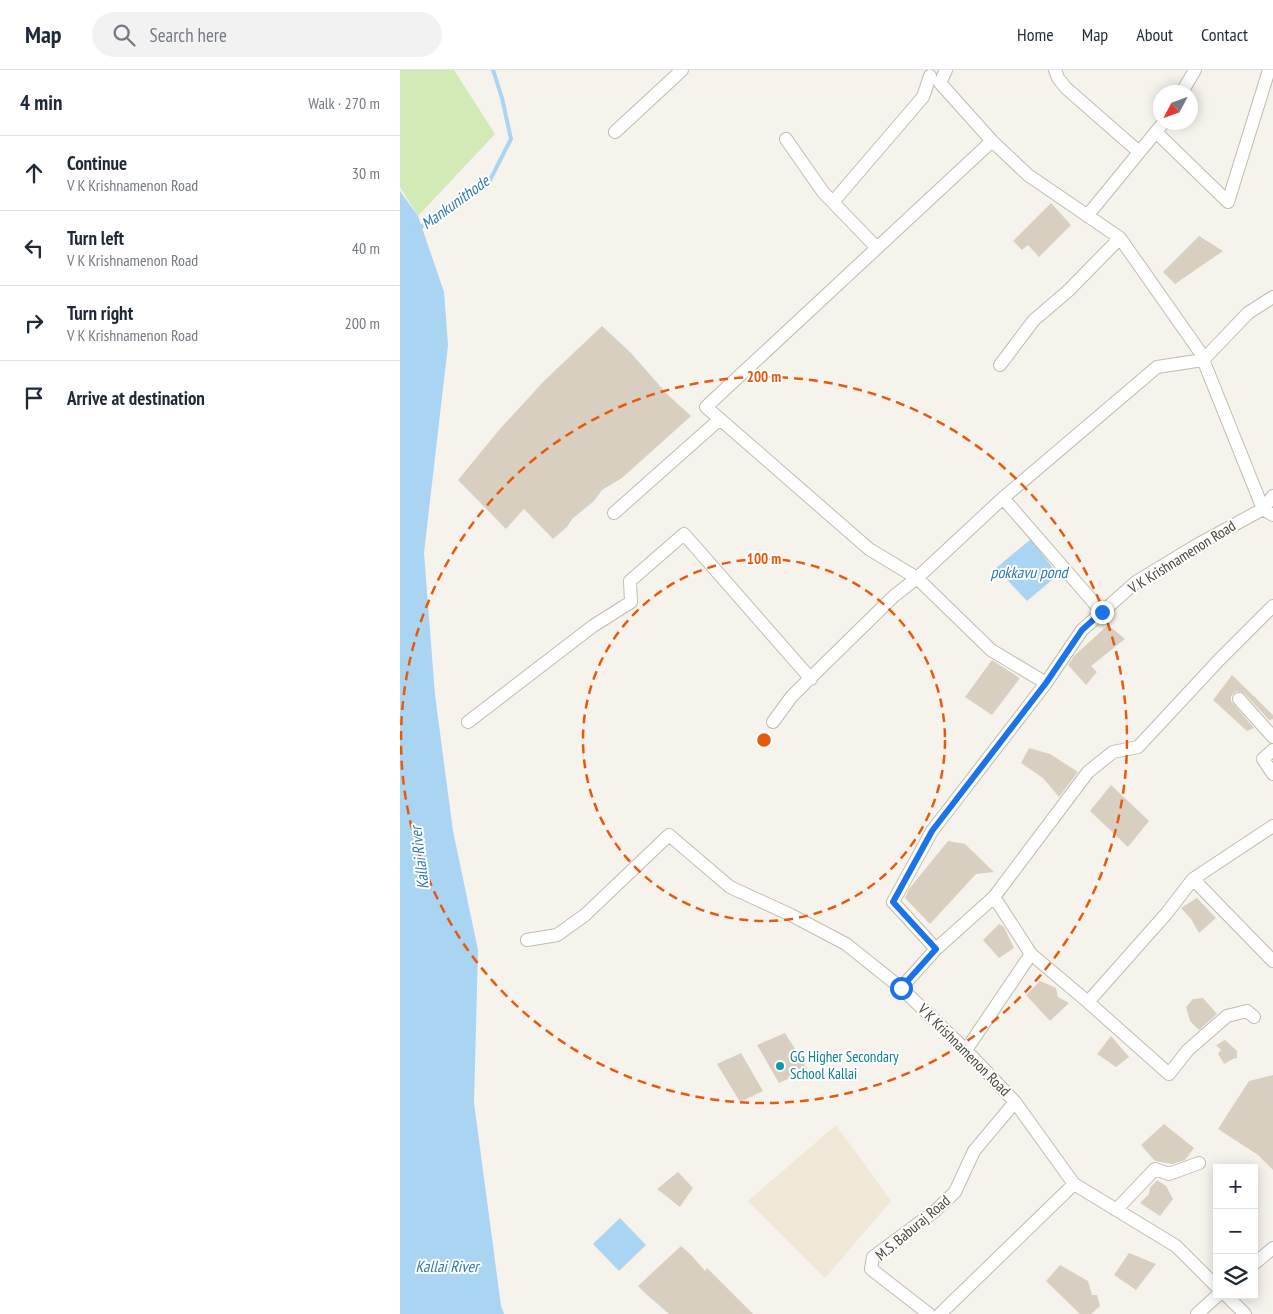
<!DOCTYPE html>
<meta charset="utf-8">
<style>
:root{--surface:#fff;--page:#f2f2f3;--text:#1f2937;--muted:#747a83;--line:#e0e1e3}
body{margin:0;font-family:"PT Sans Narrow",sans-serif;background:var(--page);color:var(--text)}
.controls{position:absolute;right:15px;bottom:15px;display:grid;overflow:hidden;border-radius:0px;box-shadow:0 2px 12px #0003}
.controls button{width:45px;height:45px;display:grid;place-items:center;padding:0;border:0;border-bottom:1px solid var(--line);background:var(--surface);color:var(--text);font:25px sans-serif}
.compass{position:absolute;left:753px;top:15px;width:45px;height:45px;border-radius:50%;background:var(--surface);box-shadow:0 2px 12px #0003;rotate:229deg}
.stop{position:absolute;width:15px;height:15px;margin:-11px;border:4px solid #1a73e8;border-radius:50%;background:#fff}
.stop.end{background:#1a73e8;border-color:#fff;box-shadow:0 1px 5px #0008}
.list{margin:0;padding:0;list-style:none}
h2{display:flex;justify-content:space-between;align-items:center;height:65px;margin:0;padding:0 20px;font-size:21px}
h2 small{font-size:16px;font-weight:400;color:var(--muted)}
.list li{display:grid;grid-template-columns:32px 1fr auto;gap:15px;align-items:center;box-sizing:border-box;height:75px;padding:0 20px;border-top:1px solid var(--line)}
.list b{display:block;font-size:19px;white-space:nowrap}
.list p{margin:0;font-size:16px;white-space:nowrap;color:var(--muted)}
.list em{font-size:16px;font-style:normal;color:var(--muted)}
.icon{flex:none;width:28px;height:28px;fill:none;stroke:currentColor;stroke-width:2;stroke-linecap:round;stroke-linejoin:round}
.map{position:relative;flex:none;width:873px;height:1244px;overflow:hidden}
header{display:flex;align-items:center;gap:30px;box-sizing:border-box;height:70px;padding:0 25px;background:var(--surface);border-bottom:1px solid var(--line)}
header strong{font-size:24px}
nav{display:flex;gap:28px;margin-inline-start:auto;font-size:18px}
.search{width:350px;height:45px;background:var(--page);display:flex;align-items:center;gap:12px;box-sizing:border-box;padding:0 18px;border-radius:28px;color:var(--muted);font-size:19px}
main{display:flex}
aside{flex:1;background:var(--surface)}
.map>svg:first-child{display:block}
.education{fill:#efe8d6}
.green{fill:#d2eab5}
.water{fill:#a9d4f2}
.lines{fill:none;stroke-linecap:round;stroke-linejoin:round}
.stream{stroke:#a9d4f2;stroke-width:4}
.building{fill:#d8cfc1}
.minor-casing{stroke:#c2bbae;stroke-width:14}
.minor{stroke:#fff;stroke-width:12}
.route{stroke:#1a73e8;stroke-width:6}
.ring{fill:none;stroke:#e8590c;stroke-width:2.5;stroke-dasharray:9 6}
.culture-dot{fill:#0f9aa8;stroke:#fff;stroke-width:2}
.labels{text-anchor:middle;stroke-width:4;stroke-linejoin:round;paint-order:stroke}
.street-label{font-size:15px;fill:#4b4439;stroke:#fff}
.culture-label{font-size:15px;fill:#0d838f;stroke:#fff;text-anchor:start}
.water-label{font-size:16px;font-style:italic;fill:#2e7ab2;stroke:#fff}
.centre{fill:#e8590c;stroke:#fff;stroke-width:2.5}
.ring-label{font-size:15px;text-anchor:middle;font-weight:bold;fill:#e8590c;stroke:#fff;stroke-width:4;stroke-linejoin:round;paint-order:stroke}
</style>
<header>
<strong>Map</strong>
<div class="search"><svg class="icon" aria-label="search" viewBox="0 0 24 24"><circle cx="10" cy="10" r="6"/><path d="M15 15l6 6"/></svg>Search here</div>
<nav><a>Home</a><a>Map</a><a>About</a><a>Contact</a></nav>
</header>
<main>
<aside>
<h2>4 min<small>Walk · 270 m</small></h2>
<ul class="list">
<li><svg class="icon" aria-label="ahead" viewBox="0 0 24 24"><path d="M12 20V5M6 11l6-6 6 6"/></svg><div><b>Continue</b><p>V K Krishnamenon Road</p></div><em>30 m</em></li>
<li><svg class="icon" aria-label="left" viewBox="0 0 24 24"><path d="M17 20v-9H6M10 6l-5 5 5 5"/></svg><div><b>Turn left</b><p>V K Krishnamenon Road</p></div><em>40 m</em></li>
<li><svg class="icon" aria-label="right" viewBox="0 0 24 24"><path d="M7 20v-9h11M14 6l5 5-5 5"/></svg><div><b>Turn right</b><p>V K Krishnamenon Road</p></div><em>200 m</em></li>
<li><svg class="icon" aria-label="arrive" viewBox="0 0 24 24"><path d="M6 21V4h12l-3 4 3 4H6"/></svg><div><b>Arrive at destination</b></div></li>
</ul>
</aside>
<div class="map">
<svg width="873" height="1244" viewBox="0 0 873 1244">
<rect width="100%" height="100%" fill="#f6f3ec"/>
<path class="education" d="M436,1055L491,1131L425,1208L348,1131Z"/>
<path class="green" d="M0,0H54L95,64L18,146L0,117Z"/>
<path class="water" d="M0,121L18,146L44,222L48,275L24,483L35,625L53,761L78,880L74,1033L101,1236L104,1244H0Z
M631,469L658,505L627,531L596,498Z
M220,1148L246,1175L219,1201L193,1174Z"/>
<g class="lines">
<path class="stream" d="M18,159L90,110L111,69L102,28L93,0"/>
</g>
<path class="building" d="M651,133L671,155L639,187L628,175L622,180L613,171Z
M799,166L823,181L775,214L763,202Z
M202,256L231,283L267,324L291,346L222,408L202,420L194,431L172,449L167,457L153,469L124,439L106,459L58,410L99,360L144,311Z
M708,555L725,569L691,596L697,602L686,615L668,595L674,586Z
M592,590L620,608L592,645L565,627Z
M832,605L873,645V649L869,650L845,624L837,621L831,626V631L854,658L847,661L813,630Z
M629,678L650,684L678,702L659,727L643,708L621,693Z
M711,715L749,751L728,777L690,741Z
M548,771L565,774L594,802L576,804L530,854L505,828L509,819Z
M797,828L816,848L799,863L791,849L781,838Z
M599,854L603,856L605,859L614,878L599,888L583,870Z
M640,911L656,918L658,927L669,933L650,951L626,925Z
M803,928L817,944L799,960L790,951L786,937L793,929Z
M385,963L408,1000L379,1013L357,975Z
M711,966L729,987L716,997L697,984Z
M825,970L837,981V988L833,989L824,994L818,984L821,980L816,975Z
M341,983L363,1021L340,1032L317,994Z
M873,1005V1100L858,1085L818,1059L849,1011Z
M764,1054L794,1078L785,1090L772,1094L755,1091L741,1075Z
M278,1102L293,1118L280,1137L257,1119Z
M757,1110L766,1116L773,1129L760,1146L740,1133L749,1124L750,1118Z
M281,1176L292,1186L305,1201L307,1198L353,1244H269L245,1223L238,1216Z
M729,1183L756,1194L736,1220L714,1205Z
M660,1195L688,1211L692,1225H697L700,1236L691,1244H680L646,1211Z"/>
<g class="lines">
<defs>
<path id="minor" d="M546,0L540,13L592,71L628,105L720,168L800,282L863,439L873,445
M655,0L658,8L666,18L739,82
M782,22L795,0
M215,62L282,0
M756,62L828,132L869,0
M386,69L423,122L477,178
M592,71L306,337L469,479L517,508L591,580L646,613
M433,132L523,27L530,6
M687,146L764,52
M600,295L634,250L668,221L720,168
M603,428L757,297L803,290L848,243L873,227
M214,443L320,349
M839,629L873,667
M68,652L193,556L231,532L230,511L284,464L411,609
M373,652L392,626L494,526L517,508L603,428L702,542
M873,680L863,689L873,704
M793,809L873,891
M594,827L631,884
M127,870L157,865L185,845L269,765L330,817L391,845L446,874L501,918
M536,879L594,827L688,702L713,682L738,677L819,590L873,536
M688,932L769,1004L788,980L827,946L847,941L854,947
M566,980L631,884L688,932L766,844L793,809L873,756
M716,1140L755,1099L769,1104L799,1093
M854,1194L873,1178
M817,1217L776,1176L674,1114L615,1032L566,980L501,918L536,879L493,832L532,761L646,613L682,560L736,512L797,475L863,439L873,426
M826,1225L845,1244
M529,1244L471,1199L473,1187L535,1141L555,1122L574,1081L615,1032
M540,1244L674,1114
M797,1244L818,1225"/>
</defs>
<use href="#minor" class="minor-casing"/>
<use href="#minor" class="minor"/>
</g>
<g class="lines">
<path class="route" d="M501,918L536,879L493,832L532,761L646,613L682,560L702,542"/>
</g>
<g class="ring">
<circle cx="364" cy="670" r="181"/>
<circle cx="364" cy="670" r="363"/>
</g>
<circle class="culture-dot" cx="380" cy="996" r="5"/>
<g class="labels">
<g class="street-label">
<text transform="translate(782 487) rotate(-32)" y="5">V K Krishnamenon Road</text>
<text transform="translate(564 980) rotate(45)" y="5">V K Krishnamenon Road</text>
<text transform="translate(513 1158) rotate(-40)" y="5">M.S. Baburaj Road</text>
</g>
<g class="culture-label">
<text x="390" y="992">GG Higher Secondary<tspan x="390" dy="17">School Kallai</tspan></text>
</g>
<g class="water-label">
<text transform="translate(55 132) rotate(-36)" y="6">Mankunithode</text>
<text x="629" y="508">pokkavu pond</text>
<text transform="translate(19 788) rotate(-97)" y="6">Kallai River</text>
<text x="47" y="1202">Kallai River</text>
</g>
</g>
<circle cx="364" cy="670" r="8" class="centre"/>
<g class="ring-label">
<text x="364" y="312">200 m</text>
<text x="364" y="494">100 m</text>
</g>
</svg>
<div class="controls">
<button>+</button>
<button>−</button>
<button><svg class="icon" aria-label="layers" viewBox="0 0 24 24"><path d="M12 4l9 5-9 5-9-5zM3 14l9 5 9-5"/></svg></button>
</div>
<svg class="compass" viewBox="-18 -18 36 36"><path d="M0-13l5 13h-10z" fill="#e53935"/><path d="M0 13l5-13h-10z" fill="#747a83"/></svg>
<div class="stop" style="left:501px;top:918px"></div>
<div class="stop end" style="left:702px;top:542px"></div>
</div>
</main>
